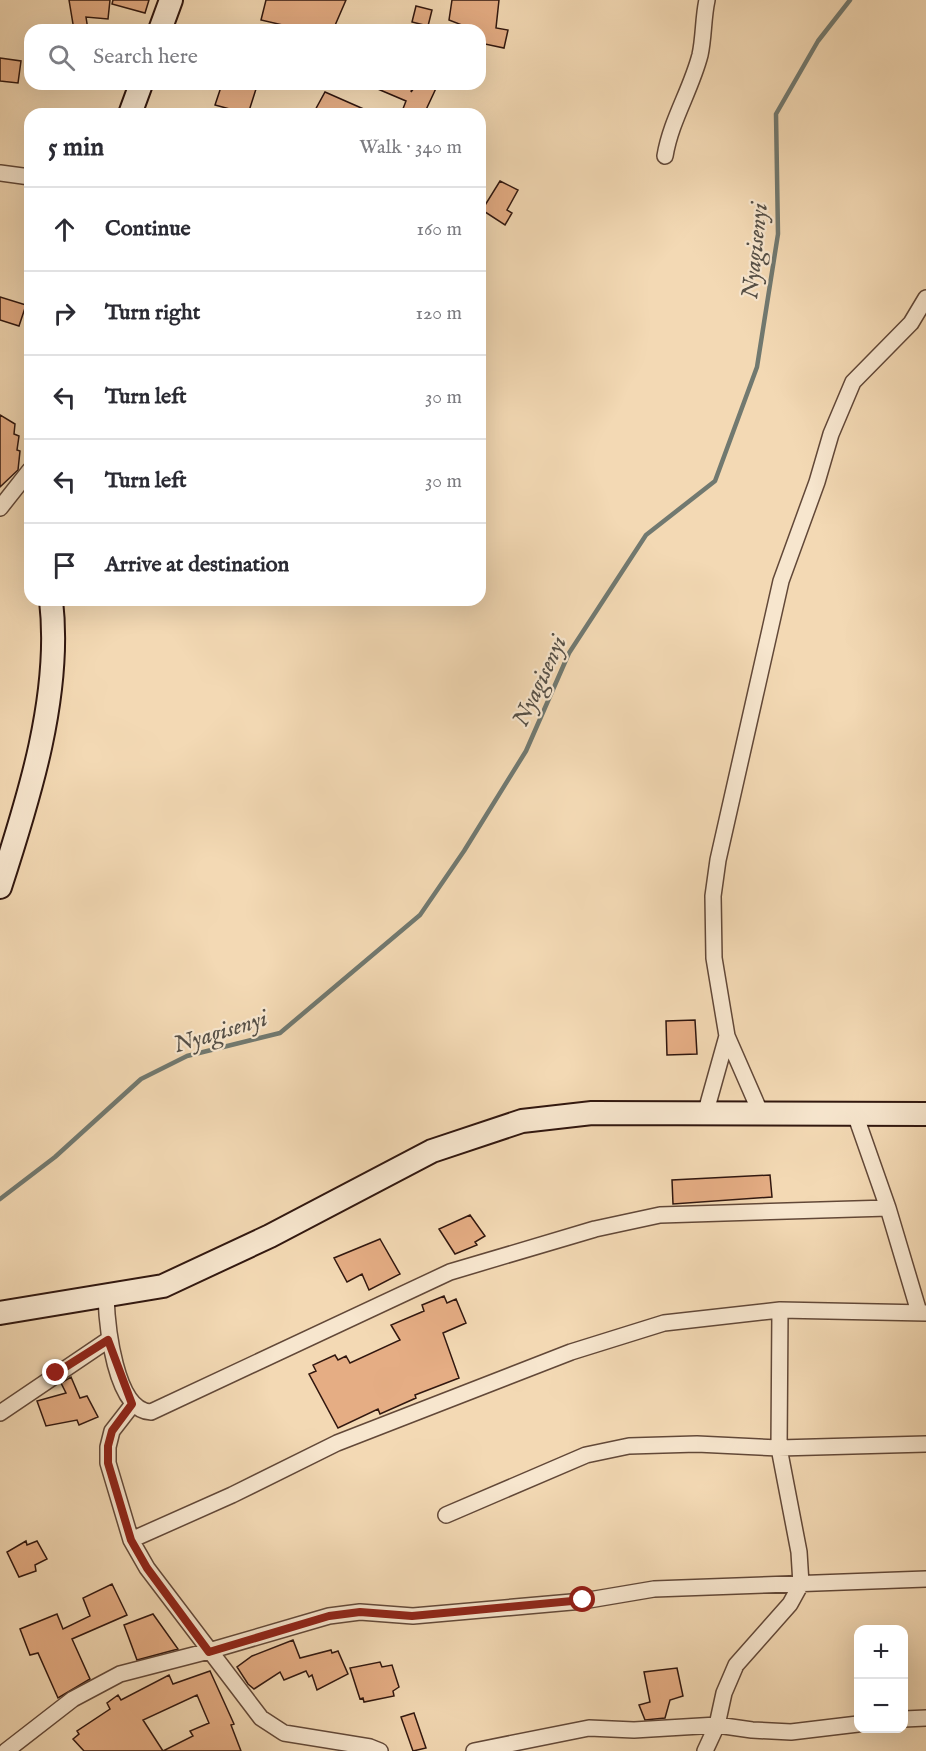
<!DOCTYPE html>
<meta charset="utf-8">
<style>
:root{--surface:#fff;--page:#f2f2f3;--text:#2b2b33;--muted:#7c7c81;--line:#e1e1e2}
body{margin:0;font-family:"IM FELL English",serif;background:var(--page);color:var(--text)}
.controls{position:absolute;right:18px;bottom:18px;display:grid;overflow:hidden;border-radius:12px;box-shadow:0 6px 24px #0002}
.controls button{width:54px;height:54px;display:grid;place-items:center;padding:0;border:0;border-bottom:2px solid var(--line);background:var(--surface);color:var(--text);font:30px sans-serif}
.stop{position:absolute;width:18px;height:18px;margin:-14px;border:4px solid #8f2418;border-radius:50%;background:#fff}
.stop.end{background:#8f2418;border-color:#fff;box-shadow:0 2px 6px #0008}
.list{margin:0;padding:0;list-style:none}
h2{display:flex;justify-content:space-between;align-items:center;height:78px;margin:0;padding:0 24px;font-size:26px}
h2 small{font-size:20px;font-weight:400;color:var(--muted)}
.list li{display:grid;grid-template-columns:39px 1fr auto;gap:18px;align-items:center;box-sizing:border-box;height:84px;padding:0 24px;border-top:2px solid var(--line)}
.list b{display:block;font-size:22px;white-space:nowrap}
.list em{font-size:20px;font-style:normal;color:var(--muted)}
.icon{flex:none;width:33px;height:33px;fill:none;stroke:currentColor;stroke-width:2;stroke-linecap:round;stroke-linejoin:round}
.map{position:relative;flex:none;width:926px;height:1751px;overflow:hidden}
.search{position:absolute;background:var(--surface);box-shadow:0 6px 24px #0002;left:24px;top:24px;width:462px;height:66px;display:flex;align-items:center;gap:15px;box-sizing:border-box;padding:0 21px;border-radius:18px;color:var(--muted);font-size:22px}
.panel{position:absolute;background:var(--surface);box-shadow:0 6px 24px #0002;left:24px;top:108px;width:462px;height:498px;border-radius:18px}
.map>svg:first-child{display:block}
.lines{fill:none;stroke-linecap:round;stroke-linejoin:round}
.stream{stroke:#717970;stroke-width:4.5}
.building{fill:#e5ad84;stroke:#31170f;stroke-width:1.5;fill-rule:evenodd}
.street-casing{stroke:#624838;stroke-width:18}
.secondary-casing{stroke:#31170f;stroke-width:26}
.street{stroke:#f7e6ce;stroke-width:15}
.secondary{stroke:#f7e6ce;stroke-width:22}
.route{stroke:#8f2418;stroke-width:8}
.labels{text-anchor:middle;stroke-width:4.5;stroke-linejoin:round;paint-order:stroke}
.water-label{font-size:24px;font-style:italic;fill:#565047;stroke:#f7e6ce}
</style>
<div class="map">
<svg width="926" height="1751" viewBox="0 0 926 1751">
<rect width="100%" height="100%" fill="#f3d9b4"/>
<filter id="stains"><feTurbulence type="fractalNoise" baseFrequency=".00333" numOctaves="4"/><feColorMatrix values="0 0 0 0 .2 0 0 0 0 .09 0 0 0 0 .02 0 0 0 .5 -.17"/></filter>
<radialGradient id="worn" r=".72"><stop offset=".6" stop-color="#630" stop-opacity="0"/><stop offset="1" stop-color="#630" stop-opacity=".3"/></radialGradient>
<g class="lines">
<path class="stream" d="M0,1199L55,1157L141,1079L187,1056L280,1033L420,915L464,851L526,751L569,653L646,535L715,481L757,367L778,234L776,114L818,41L850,0"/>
</g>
<path class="building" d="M69,0H110L108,19L86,17L88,30H74Z
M113,0H149L145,13L112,4Z
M266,0H346L333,30H304L261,20Z
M452,0H499L496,28L508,30L504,48L480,43V30H458L462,25L449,20Z
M416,6L432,10L428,26L412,22Z
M0,58L21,61L18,83L0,81Z
M222,84H240L256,89L248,114L215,105Z
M366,84H413L411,92L417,84H438L424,114H401L406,101Z
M325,92L375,114H313Z
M500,181L518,190L507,210L512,213L505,225L482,210Z
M0,297L26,305L19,326L0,320Z
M0,415L15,424L14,434L19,436L17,450L20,451L18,470L0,487Z
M695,1020L697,1054L667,1055L666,1021Z
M770,1175L772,1197L673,1204L672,1180Z
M470,1215L485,1236L475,1242L477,1245L455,1254L439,1229Z
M380,1239L400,1274L369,1290L362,1274L347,1282L334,1258Z
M444,1296L447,1303L456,1299L466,1323L443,1333L459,1378L415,1395L416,1398L380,1414L378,1409L338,1428L309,1374L316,1371L313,1365L335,1355L338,1360L346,1356L350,1363L400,1340L391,1325L424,1311L422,1305Z
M71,1377L80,1398L87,1396L98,1417L79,1425L77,1420L46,1426L37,1401L66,1393L61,1383Z
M26,1541L27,1545L37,1541L47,1559L35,1565L36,1571L19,1577L7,1552Z
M112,1584L127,1615L72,1639L90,1679L58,1698L38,1653L30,1655L20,1629L57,1614L63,1629L90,1616L83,1598Z
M153,1614L178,1649L137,1660L124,1625Z
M293,1640L300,1658L331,1650L332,1653L338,1651L348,1674L317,1690L312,1675L309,1677L306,1671L284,1680L280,1672L254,1689L248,1684L237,1667L252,1656Z
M380,1662L382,1667L392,1665L399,1687L393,1691L394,1696L364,1702L363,1698L360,1699L350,1668Z
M677,1668L683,1696L670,1700L665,1718L645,1720L639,1705L650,1702L644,1672Z
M210,1671L234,1724L231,1725L241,1751H84L73,1739L79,1734L77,1731L110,1709L107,1703L118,1695L121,1700L169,1675L173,1684ZM197,1695L209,1723L190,1731L193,1736L163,1751L143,1720Z
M414,1713L426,1748L413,1751L401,1717Z"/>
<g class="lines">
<defs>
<path id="street" d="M665,156C671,120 691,90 700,55C704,37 703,18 707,0
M0,173L30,177
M0,508L30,470
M706,1111L727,1036
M761,1114L727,1036L714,958L713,896L718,860L781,581L817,482L831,434L853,382L911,323L926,298
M855,1114L888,1208L919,1312
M106,1297C107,1325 115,1411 151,1412L450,1272L595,1229L660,1215L888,1208
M133,1404L112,1431L108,1447V1463L131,1540L147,1568L261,1718L284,1733L370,1747L380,1751
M0,1413L108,1340
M446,1515L586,1455L629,1446L697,1444L779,1448L926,1444
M131,1540L232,1495L337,1443L571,1352L664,1323L780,1310L926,1313
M904,1719L926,1718
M6,1751L73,1699L120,1674L209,1651L329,1616L360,1612L413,1616L583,1601L654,1589L926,1579
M474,1751L589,1728L634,1730L717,1725L752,1730L791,1732L858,1724
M705,1751L717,1725L724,1693L736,1665L790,1604L801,1584L799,1552L779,1448L780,1310"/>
<path id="secondary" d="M160,30L171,0
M130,114L141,84
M0,887C29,798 62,694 51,600
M0,1313L163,1286L270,1236L432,1151L522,1121L592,1113L926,1114"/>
</defs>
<use href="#street" class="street-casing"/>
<use href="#secondary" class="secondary-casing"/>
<use href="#street" class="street"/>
<use href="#secondary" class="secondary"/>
</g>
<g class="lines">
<path class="route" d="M56,1373L108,1340L132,1404L112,1431L108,1446V1463L131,1540L147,1568L209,1652L329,1616L360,1612L412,1616L583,1600"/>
</g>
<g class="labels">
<g class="water-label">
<text transform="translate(754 251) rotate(-84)" y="8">Nyagisenyi</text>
<text transform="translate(539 681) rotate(-65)" y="8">Nyagisenyi</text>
<text transform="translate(220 1031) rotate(-17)" y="8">Nyagisenyi</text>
</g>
</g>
<rect width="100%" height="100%" filter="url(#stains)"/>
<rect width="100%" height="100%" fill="url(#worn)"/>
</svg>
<div class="controls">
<button>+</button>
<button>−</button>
</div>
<div class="stop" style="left:583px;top:1600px"></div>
<div class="stop end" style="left:56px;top:1373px"></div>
<div class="search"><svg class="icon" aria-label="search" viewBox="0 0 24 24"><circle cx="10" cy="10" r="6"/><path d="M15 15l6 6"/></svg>Search here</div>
<section class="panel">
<h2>5 min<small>Walk · 340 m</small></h2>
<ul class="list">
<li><svg class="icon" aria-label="ahead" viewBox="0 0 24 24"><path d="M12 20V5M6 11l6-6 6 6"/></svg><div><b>Continue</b></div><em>160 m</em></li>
<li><svg class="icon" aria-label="right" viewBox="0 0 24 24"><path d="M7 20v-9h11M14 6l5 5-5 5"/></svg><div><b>Turn right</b></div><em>120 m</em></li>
<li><svg class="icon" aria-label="left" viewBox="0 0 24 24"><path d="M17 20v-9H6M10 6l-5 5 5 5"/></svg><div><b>Turn left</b></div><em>30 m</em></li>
<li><svg class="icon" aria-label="left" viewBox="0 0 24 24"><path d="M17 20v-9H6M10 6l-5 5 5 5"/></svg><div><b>Turn left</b></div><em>30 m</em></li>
<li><svg class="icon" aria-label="arrive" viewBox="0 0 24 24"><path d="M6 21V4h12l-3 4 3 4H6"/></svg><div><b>Arrive at destination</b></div></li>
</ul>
</section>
</div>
